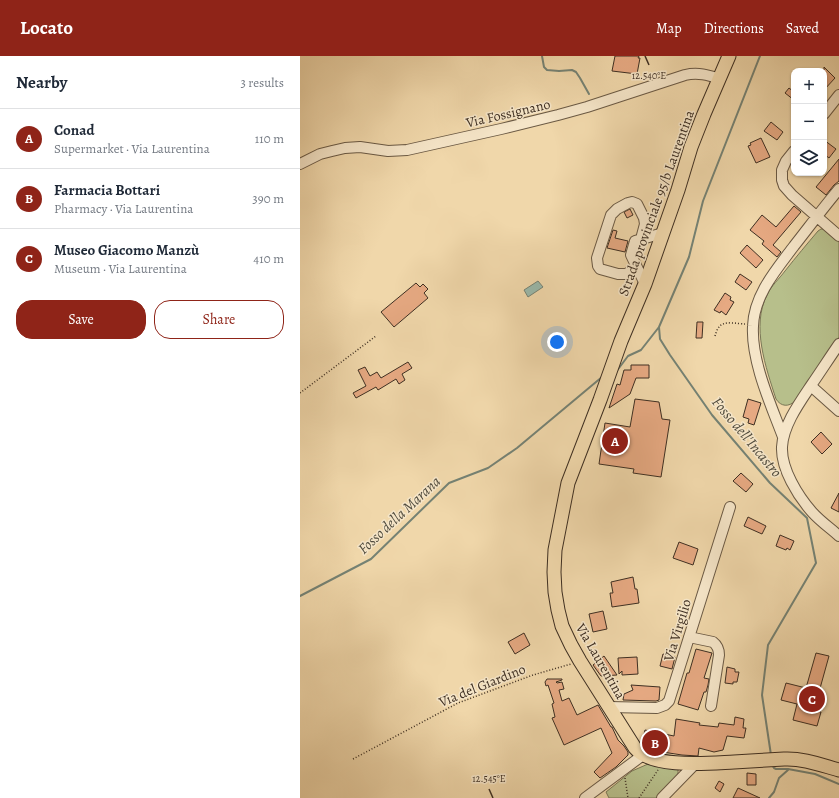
<!DOCTYPE html>
<meta charset="utf-8">
<style>
:root{--surface:#fff;--page:#f2f2f3;--text:#1f2937;--muted:#747a83;--line:#e0e1e3;--accent:#8f2418}
body{margin:0;font-family:Alegreya,serif;background:var(--page);color:var(--text)}
.controls{position:absolute;right:12px;top:12px;display:grid;overflow:hidden;border-radius:8px;box-shadow:0 1px 3px #0004}
.controls button{width:36px;height:36px;display:grid;place-items:center;padding:0;border:0;border-bottom:1px solid var(--line);background:var(--surface);color:var(--text);font:20px sans-serif}
.you{position:absolute;left:257px;top:286px;width:14px;height:14px;margin:-10px;border:3px solid #fff;border-radius:50%;background:#1a73e8;box-shadow:0 0 0 6px #1a73e833}
.badge{display:grid;place-items:center;width:26px;height:26px;border-radius:50%;background:var(--accent);color:#fff;font-size:13px;font-weight:700}
.pin{position:absolute;translate:-50% -50%;border:2px solid #fff;box-shadow:0 1px 4px #0006}
.list{margin:0;padding:0;list-style:none}
h2{display:flex;justify-content:space-between;align-items:center;height:52px;margin:0;padding:0 16px;font-size:17px}
h2 small{font-size:13px;font-weight:400;color:var(--muted)}
.list li{display:grid;grid-template-columns:26px 1fr auto;gap:12px;align-items:center;box-sizing:border-box;height:60px;padding:0 16px;border-top:1px solid var(--line)}
.list b{display:block;font-size:15px;white-space:nowrap}
.list p{margin:0;font-size:13px;white-space:nowrap;color:var(--muted)}
.list em{font-size:13px;font-style:normal;color:var(--muted)}
.actions{display:flex;gap:8px;padding:12px 16px}
.actions a{flex:1;padding:9px 0;border:1px solid var(--accent);border-radius:16px;text-align:center;font-size:14px;color:var(--accent)}
.actions .main{background:var(--accent);color:#fff}
.icon{flex:none;width:22px;height:22px;fill:none;stroke:currentColor;stroke-width:2;stroke-linecap:round;stroke-linejoin:round}
.map{position:relative;flex:none;width:539px;height:742px;overflow:hidden}
header{display:flex;align-items:center;gap:24px;box-sizing:border-box;height:56px;padding:0 20px;background:var(--accent);color:#fff}
header strong{font-size:19px}
nav{display:flex;gap:22px;margin-inline-start:auto;font-size:14px}
main{display:flex}
aside{flex:1;background:var(--surface)}
.map>svg:first-child{display:block}
.green{fill:#b7bf8b;stroke:#7a7756}
.water{fill:#9ab9ab;stroke:#758274}
.lines{fill:none;stroke-linecap:round;stroke-linejoin:round}
.stream{stroke:#758274;stroke-width:2}
.building{fill:#e6a982;stroke:#3e2f22}
.minor-casing{stroke:#6a5944;stroke-width:12}
.major-casing{stroke:#3e2f22;stroke-width:15}
.path{stroke:#3e2f22;stroke-width:1.5;stroke-dasharray:1 2;stroke-linecap:butt}
.minor{stroke:#f5e5c8;stroke-width:10}
.major{stroke:#f0d7aa;stroke-width:13}
.ticks{fill:none;stroke:#3e2f22;stroke-width:1.5}
.labels{text-anchor:middle;stroke-width:3;stroke-linejoin:round;paint-order:stroke}
.street-label{font-size:14px;fill:#3e2f22;stroke:#f5e5c8}
.water-label{font-size:15px;font-style:italic;fill:#504b3d;stroke:#f5e5c8}
.ticks-label{font-size:10px;text-anchor:middle;fill:#3e2f22;stroke:#f5e5c8;stroke-width:3;stroke-linejoin:round;paint-order:stroke}
</style>
<header>
<strong>Locato</strong>
<nav><a>Map</a><a>Directions</a><a>Saved</a></nav>
</header>
<main>
<aside>
<h2>Nearby<small>3 results</small></h2>
<ul class="list">
<li><span class="badge">A</span><div><b>Conad</b><p>Supermarket · Via Laurentina</p></div><em>110 m</em></li>
<li><span class="badge">B</span><div><b>Farmacia Bottari</b><p>Pharmacy · Via Laurentina</p></div><em>390 m</em></li>
<li><span class="badge">C</span><div><b>Museo Giacomo Manzù</b><p>Museum · Via Laurentina</p></div><em>410 m</em></li>
</ul>
<div class="actions"><a class="main">Save</a><a>Share</a></div>
</aside>
<div class="map">
<svg width="539" height="742" viewBox="0 0 539 742">
<rect width="100%" height="100%" fill="#f0d7aa"/>
<filter id="stains"><feTurbulence type="fractalNoise" baseFrequency=".005" numOctaves="4"/><feColorMatrix values="0 0 0 0 .2 0 0 0 0 .09 0 0 0 0 .02 0 0 0 .5 -.17"/></filter>
<radialGradient id="worn" r=".72"><stop offset=".6" stop-color="#630" stop-opacity="0"/><stop offset="1" stop-color="#630" stop-opacity=".3"/></radialGradient>
<path class="green" d="M521,173H524L539,184V281L495,345C489,351 481,351 476,343C466,312 451,270 467,239C471,230 479,223 485,215C496,201 507,188 518,175Z
M348,708L378,713V717L377,720L356,742H309L306,736L332,715Z"/>
<path class="water" d="M238,225L243,231L228,241L224,234Z"/>
<g class="lines">
<path class="stream" d="M242,0L244,11L247,14L259,15L272,14L276,16L280,22L289,38
M460,0L403,145L389,201L359,271L360,283L370,299L412,359L470,427L507,462L516,507L468,589L462,639L471,699
M316,316L328,300L341,294L359,271
M0,540L71,503L149,427L188,412L217,392L302,321
M472,709L474,712L476,713H488L515,718L539,728
M469,742L474,736L479,722L488,714"/>
</g>
<path class="building" d="M315,0H339L338,2H340L337,18L312,15Z
M524,11L535,22L524,34Z
M489,32L494,36V44L485,37Z
M471,66L483,76L477,84L464,75Z
M461,82L470,101L456,107L448,90L451,89L450,87Z
M524,84L536,93L529,102L524,98Z
M539,103V125L534,129L526,139L516,131Z
M494,150L501,156L473,189L481,196L477,201L462,188L464,185L450,174L462,159L476,171Z
M330,153L333,159L327,162L324,156Z
M313,174L317,175L315,182L328,185L325,196L307,192Z
M447,189L463,204L456,212L440,197Z
M440,218L452,226L446,234L435,226Z
M116,227L120,231L123,228L128,233L124,237L128,242L94,271L81,256Z
M425,237L431,241L430,244L434,246L426,259L421,255L420,257L414,254Z
M397,266H403L402,282H396Z
M108,306L112,312L102,318L105,324L99,328L96,323L78,334L76,331L56,342L53,337L66,330L58,314L65,311L70,320L77,316L81,322Z
M331,309H349V322H336L330,338L309,352L317,328L320,329L324,314H331Z
M335,343L359,346L362,363L370,364L361,421L333,417L334,413L299,408L305,367L330,371Z
M448,343L461,347L454,369L448,367L449,363L443,361Z
M521,376L532,388L522,398L511,386Z
M441,417L453,428L446,436L433,425Z
M539,437V456L531,452Z
M448,461L466,470L462,478L444,470Z
M480,479L494,485L490,494L487,492L486,494L476,490Z
M379,486L398,493L393,509L373,502Z
M333,521L335,533H337L339,547L312,551L310,537H313L311,526Z
M303,555L307,573L293,576L289,558Z
M224,577L230,589L215,598L208,586Z
M396,593L412,597L404,622L409,623L408,629L406,636H404L398,654L378,648L387,617H389Z
M516,597L529,600L514,654L521,656L517,670L493,664L497,648L481,644L486,627L506,632Z
M363,598L375,601L372,613L360,610Z
M304,600L317,619L301,620L293,609Z
M337,601L338,618L322,619V615L319,618L318,602Z
M427,611L435,613V616H439L437,626H433V628L425,627Z
M247,623H262V624L256,626L257,627L262,626L264,633L259,634L262,645L269,642L277,659L298,649L311,671H312L318,684L324,690L328,696V699L316,711L300,722L294,716L312,697L301,672L264,689L252,662L255,661L252,648L254,647L248,629L246,630L245,626Z
M331,629L360,631L359,644L356,645L323,644L324,638L333,634Z
M435,661L444,663L443,672H446L444,682L427,680L423,694L414,696L399,692L398,700L382,699L356,695L353,694L354,692L346,691L342,687L345,674L374,680L376,663L400,667L399,669L418,671L419,667L434,669Z
M447,717L456,718V729H447Z
M419,725L424,728L420,736L415,732Z
M438,732L460,742H433Z"/>
<g class="lines">
<defs>
<path id="minor" d="M524,58L539,39
M494,95L486,105L482,114V124L484,130L492,139L539,180
M0,108L20,98L32,95L45,92L60,91L88,95L107,94L201,73L258,59L287,51L385,19C398,16 408,19 420,23
M337,212L326,218H318L300,213L298,210L297,202L311,159L317,153L328,147L332,146L337,148L344,162L345,168L341,183
M345,228L331,199L335,185L363,177
M539,288C530,301 521,315 512,328C500,346 483,369 482,391C481,413 498,440 512,456C520,465 530,472 539,480
M511,330L539,355
M483,381C471,349 451,305 453,270C454,239 476,214 494,190C509,171 523,152 539,133
M389,581L413,586C417,589 419,594 419,599L411,650
M309,651L357,652L365,649L369,645L430,451
M285,742L343,699
M362,742L395,708"/>
<path id="major" d="M429,0L404,58L391,91L378,134L345,228L321,285L300,344L268,427L255,494L254,516L255,536L258,554L262,570L271,589L280,605L335,692C352,713 410,707 434,706C451,705 467,704 484,703C503,702 521,709 539,714"/>
</defs>
<use href="#minor" class="minor-casing"/>
<use href="#major" class="major-casing"/>
<path class="path" d="M415,280C416,277 417,273 419,271C424,264 438,268 445,268
M0,337L76,280
M53,703L158,647L233,619L271,608
M325,722L328,742
M339,742L358,714"/>
<use href="#minor" class="minor"/>
<use href="#major" class="major"/>
</g>
<path class="ticks" d="M345,0L349,9M189,733L193,742"/>
<g class="labels">
<g class="street-label">
<text transform="translate(208 57) rotate(-13)" y="5">Via Fossignano</text>
<text transform="translate(356 147) rotate(-70)" y="5">Strada provinciale 95/b Laurentina</text>
<text transform="translate(377 574) rotate(-73)" y="5">Via Virgilio</text>
<text transform="translate(301 605) rotate(60)" y="5">Via Laurentina</text>
<text transform="translate(182 629) rotate(-22)" y="5">Via del Giardino</text>
</g>
<g class="water-label">
<text transform="translate(447 381) rotate(50)" y="5">Fosso dell'Incastro</text>
<text transform="translate(99 459) rotate(-43)" y="5">Fosso della Marana</text>
</g>
</g>
<g class="ticks-label">
<text x="349" y="23">12.540°E</text>
<text x="189" y="726">12.545°E</text>
</g>
<rect width="100%" height="100%" filter="url(#stains)"/>
<rect width="100%" height="100%" fill="url(#worn)"/>
</svg>
<div class="controls">
<button>+</button>
<button>−</button>
<button><svg class="icon" aria-label="layers" viewBox="0 0 24 24"><path d="M12 4l9 5-9 5-9-5zM3 14l9 5 9-5"/></svg></button>
</div>
<div class="you"></div>
<div class="pin badge" style="left:315px;top:385px">A</div>
<div class="pin badge" style="left:355px;top:687px">B</div>
<div class="pin badge" style="left:512px;top:643px">C</div>
</div>
</main>
